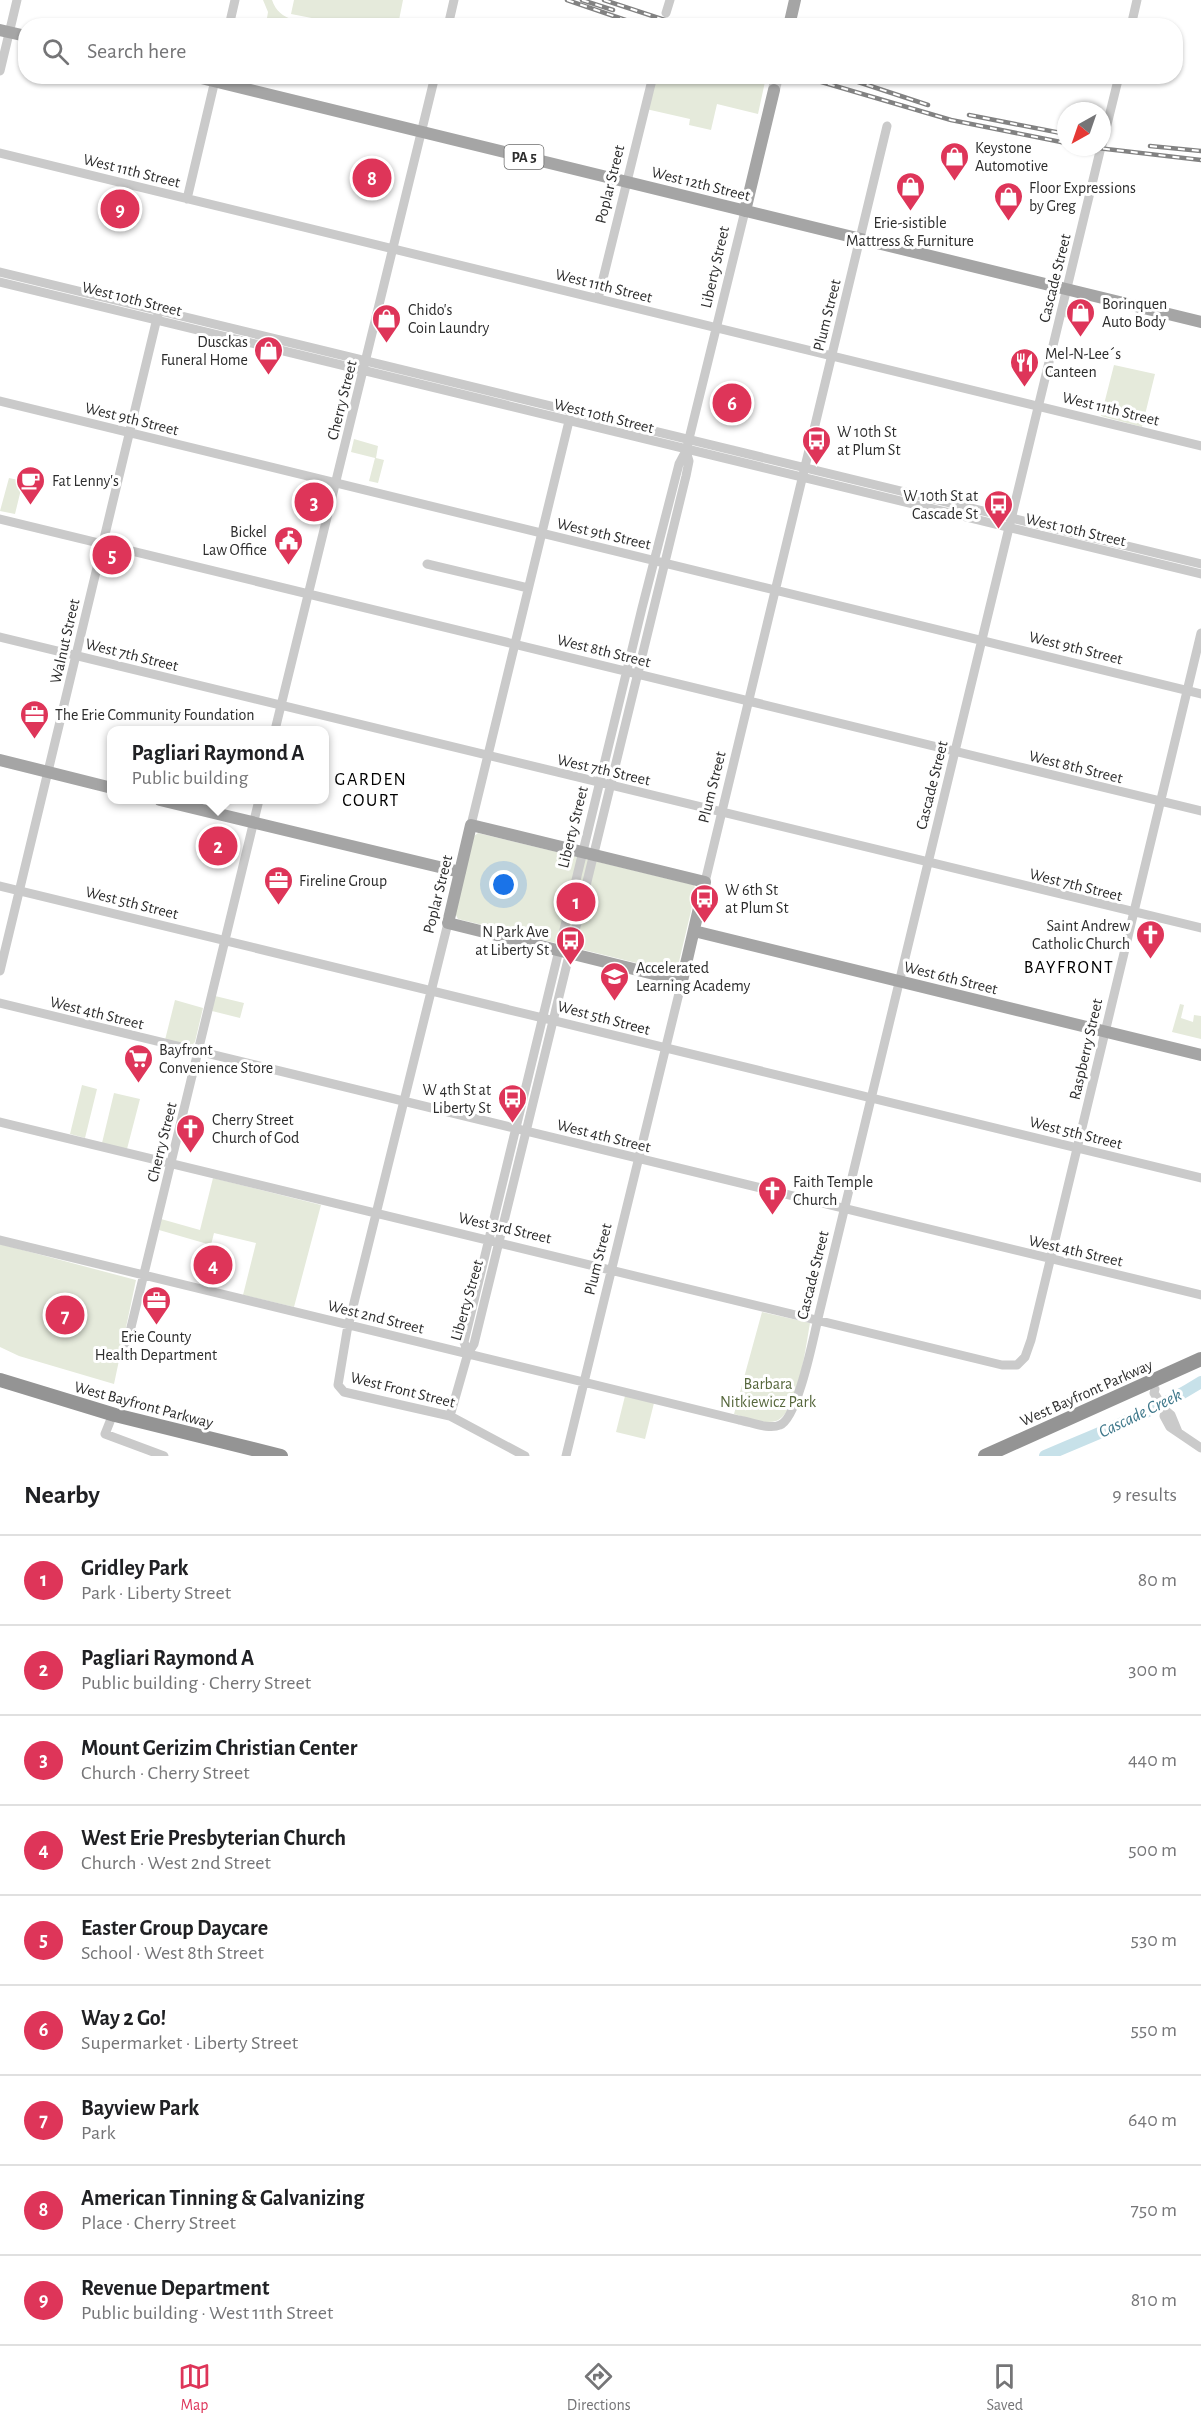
<!DOCTYPE html>
<meta charset="utf-8">
<style>
:root{--surface:#fff;--page:#f2f2f2;--text:#202124;--muted:#757577;--line:#e0e0e0;--accent:#de3559}
body{margin:0;font-family:"Alegreya Sans",sans-serif;background:var(--page);color:var(--text)}
.compass{position:absolute;left:1057px;top:102px;width:54px;height:54px;border-radius:50%;background:var(--surface);box-shadow:0 2px 4px #0004;rotate:220deg}
.you{position:absolute;left:504px;top:885px;width:21px;height:21px;margin:-15px;border:4px solid #fff;border-radius:50%;background:#1a73e8;box-shadow:0 0 0 9px #1a73e833}
.badge{display:grid;place-items:center;width:39px;height:39px;border-radius:50%;background:var(--accent);color:#fff;font-size:20px;font-weight:700}
.pin{position:absolute;translate:-50% -50%;border:3px solid #fff;box-shadow:0 2px 6px #0006}
.popup{position:absolute;left:107px;top:726px;width:222px;height:78px;box-sizing:border-box;display:grid;place-content:center;border-radius:12px;background:var(--surface);filter:drop-shadow(0 2px 4px #0005);font-size:20px;white-space:nowrap;color:var(--muted)}
.popup b{font-size:22px;color:var(--text)}
.popup::after{content:'';position:absolute;left:50%;top:100%;margin-left:-12px;border:12px solid transparent;border-top-color:var(--surface)}
.list{margin:0;padding:0;list-style:none}
h2{display:flex;justify-content:space-between;align-items:center;height:78px;margin:0;padding:0 24px;font-size:26px}
h2 small{font-size:20px;font-weight:400;color:var(--muted)}
.list li{display:grid;grid-template-columns:39px 1fr auto;gap:18px;align-items:center;box-sizing:border-box;height:90px;padding:0 24px;border-top:2px solid var(--line)}
.list b{display:block;font-size:22px;white-space:nowrap}
.list p{margin:0;font-size:20px;white-space:nowrap;color:var(--muted)}
.list em{font-size:20px;font-style:normal;color:var(--muted)}
.icon{flex:none;width:33px;height:33px;fill:none;stroke:currentColor;stroke-width:2;stroke-linecap:round;stroke-linejoin:round}
.map{position:relative;flex:none;width:1201px;height:1456px;overflow:hidden}
.search{position:absolute;background:var(--surface);box-shadow:0 2px 4px #0004;left:18px;right:18px;top:18px;height:66px;display:flex;align-items:center;gap:15px;box-sizing:border-box;padding:0 21px;border-radius:24px;color:var(--muted);font-size:22px}
.sheet{height:888px;background:var(--surface)}
nav{display:flex;justify-content:space-around;align-items:center;box-sizing:border-box;height:84px;border-top:2px solid var(--line);background:var(--surface);font-size:16px;color:var(--muted)}
nav a{display:grid;justify-items:center;gap:3px}
nav .on{color:var(--accent)}
.map>svg:first-child{display:block}
.green{fill:#e5eadb}
.lines{fill:none;stroke-linecap:round;stroke-linejoin:round}
.river{stroke:#c7e1e9;stroke-width:12}
.major-tunnel{stroke:#d5d5d5;stroke-width:12;stroke-dasharray:12 6;stroke-linecap:butt}
.minor{stroke:#cacaca;stroke-width:9}
.major{stroke:#a5a5a5;stroke-width:12}
.highway{stroke:#949494;stroke-width:14}
.rail-casing{stroke:#828282;stroke-width:4.5}
.rail{stroke:#fff;stroke-width:2;stroke-dasharray:7;stroke-linecap:butt}
.labels{text-anchor:middle;stroke-width:6;stroke-linejoin:round;paint-order:stroke}
.shield{fill:#fff;stroke:#6c6c6c;stroke-width:1.5}
.shield-label{font-size:15px;font-weight:bold;fill:#2d2d2d}
.poi-label{font-size:16px;fill:#2d2d2d;stroke:#fff;text-anchor:start}
.street-label{font-size:16px;fill:#2d2d2d;stroke:#fff}
.park-label{font-size:16px;fill:#56673c;stroke:#fff}
.neighbourhood-label{font-size:18px;letter-spacing:1.5px;fill:#000;stroke:#fff}
.water-label{font-size:18px;font-style:italic;fill:#3f788b;stroke:#fff}
</style>
<div class="map">
<svg width="1201" height="1456" viewBox="0 0 1201 1456">
<rect width="100%" height="100%" fill="#fff"/>
<path class="green" d="M263,0H272C279,22 303,22 323,25L266,24L268,12Z
M294,0H403L398,25H348L291,14Z
M655,77H766L758,114L717,104L711,130L689,125L690,119L646,109Z
M1071,303L1092,307L1088,323L1064,317L1067,306Z
M1114,365L1155,374L1142,427L1101,416Z
M354,439L378,446L376,458L384,460L378,483L369,481L375,458L351,452Z
M9,478L23,481L15,514L0,511Z
M478,833L694,885L696,890L678,966L669,971L458,919L455,913L474,836Z
M215,996L244,1003L240,1018L212,1011Z
M175,1000L203,1008L195,1042L192,1045L165,1040Z
M1180,1004L1184,1005L1181,1018L1193,1022L1194,1015L1201,1016V1039L1172,1032Z
M82,1085L97,1089L85,1138L70,1134Z
M114,1093L140,1099L127,1149L102,1143Z
M213,1178L321,1205L294,1307L243,1295L256,1243L214,1233L211,1245L159,1230L161,1219L200,1230Z
M0,1244L136,1280L114,1384L19,1356L0,1347Z
M762,1312L810,1323C806,1345 798,1414 776,1421C764,1425 746,1417 734,1414Z
M625,1396L654,1403L645,1439L616,1432Z"/>
<g class="lines">
<path class="river" d="M1045,1456C1098,1433 1152,1413 1201,1382"/>
<path class="major-tunnel" d="M774,90L777,76"/>
<path class="minor" d="M666,13L670,0
M229,26L235,0
M448,26L454,0
M1131,26L1137,0
M0,71L17,0
M1102,145L1119,76
M0,153L1201,446
M187,199L216,76
M0,272L1201,564
M0,282L1201,574
M598,299L653,76
M0,401L1201,694
M0,519L1201,811
M427,564L528,588
M0,637L1201,928
M275,730L435,76
M471,825L570,417
M705,882L887,126
M0,886L1201,1178
M448,923L347,1331L338,1385L344,1392L357,1395L450,1416L525,1456
M0,971L158,314
M0,1003L1201,1295
M0,1122L1002,1365H1017L1025,1357L1031,1340L1201,633
M0,1240L739,1420C751,1422 769,1430 780,1425C798,1418 814,1335 819,1314L1101,147
M125,1352L259,800
M468,1353L464,1342L642,608L679,464L686,451L745,211
M1155,1389L1154,1393L1165,1410L1164,1416L1170,1427L1201,1448
M1165,1410L1171,1415L1178,1432
M113,1414L105,1434L164,1456
M450,1416L468,1353L474,1344C546,1055 613,765 686,476L689,461L686,451
M566,1456L682,981"/>
<path class="major" d="M789,26L795,0
M0,30L26,36
M193,76L1201,322
M745,211L774,90
M0,760L112,788
M160,800L460,872
M471,825L705,882L682,981L448,923Z
M694,931L1201,1055"/>
<path class="highway" d="M0,1380L115,1415L281,1456
M985,1456L1201,1359"/>
<defs>
<path id="rail" d="M567,0L643,26
M582,0L613,10
M604,0L683,26
M801,76L951,120L1066,143
M840,76L928,105
M969,115L1066,134
M1150,146L1201,151
M1089,147L1201,160"/>
</defs>
<use href="#rail" class="rail-casing"/>
<use href="#rail" class="rail"/>
</g>
<defs>
<symbol id="shop-pin" viewBox="-11 -11 22 30"><path d="M0 17L-7.5 6A9.5 9.5 0 1 1 7.5 6Z" fill="#de3559" stroke="#fff"/><path d="M-5-2.5h2.3a2.7 3.5 0 0 1 5.4 0H5L5.5 6h-11ZM-1.5-2.5h3a1.5 2.3 0 0 0-3 0Z" fill="#fff"/></symbol>
<symbol id="restaurant-pin" viewBox="-11 -11 22 30"><path d="M0 17L-7.5 6A9.5 9.5 0 1 1 7.5 6Z" fill="#de3559" stroke="#fff"/><path d="M-5-6h1v4h1v-4h1v4h1v-4h1v5L-1.5 .5V6h-2V.5L-5-1ZM5-6V6H3V1.5H1.5Q1.5-4 5-6Z" fill="#fff"/></symbol>
<symbol id="bus-pin" viewBox="-11 -11 22 30"><path d="M0 17L-7.5 6A9.5 9.5 0 1 1 7.5 6Z" fill="#de3559" stroke="#fff"/><path d="M-5-6H5V4H4V6H2V4H-2V6H-4V4H-5ZM-3.5-4V0h7V-4ZM-3.5 1.2v1.5H-2V1.2ZM2 1.2v1.5H3.5V1.2Z" fill="#fff"/></symbol>
<symbol id="cafe-pin" viewBox="-11 -11 22 30"><path d="M0 17L-7.5 6A9.5 9.5 0 1 1 7.5 6Z" fill="#de3559" stroke="#fff"/><path d="M-5.5-4.5H6V0H3Q3 3.5 0 3.5H-2.5Q-5.5 3.5-5.5 0ZM3-3.2v2h1.7v-2ZM-6 4.5H4V6H-6Z" fill="#fff"/></symbol>
<symbol id="civic-pin" viewBox="-11 -11 22 30"><path d="M0 17L-7.5 6A9.5 9.5 0 1 1 7.5 6Z" fill="#de3559" stroke="#fff"/><path d="M-.6-6.5H3V-4.5H.6V-3L4-1V1h2V6H-6V1h2V-1L-.6-3ZM-1.2 2.5V6h2.4V2.5Z" fill="#fff"/></symbol>
<symbol id="office-pin" viewBox="-11 -11 22 30"><path d="M0 17L-7.5 6A9.5 9.5 0 1 1 7.5 6Z" fill="#de3559" stroke="#fff"/><path d="M-6-3h4V-5.5h4V-3h4V5H-6ZM-1-4.5V-3h2v-1.5ZM-6 0V1H6V0Z" fill="#fff"/></symbol>
<symbol id="church-pin" viewBox="-11 -11 22 30"><path d="M0 17L-7.5 6A9.5 9.5 0 1 1 7.5 6Z" fill="#de3559" stroke="#fff"/><path d="M-1.2-6h2.4v3.5h3.3v2.4h-3.3V6h-2.4V-.1h-3.3v-2.4h3.3Z" fill="#fff"/></symbol>
<symbol id="school-pin" viewBox="-11 -11 22 30"><path d="M0 17L-7.5 6A9.5 9.5 0 1 1 7.5 6Z" fill="#de3559" stroke="#fff"/><path d="M0-5L7-2L0 1L-7-2ZM-4 1L0 2.5L4 1V4Q0 6-4 4Z" fill="#fff"/></symbol>
<symbol id="supermarket-pin" viewBox="-11 -11 22 30"><path d="M0 17L-7.5 6A9.5 9.5 0 1 1 7.5 6Z" fill="#de3559" stroke="#fff"/><path d="M-6-5.5h2.5l.6 2H6L4.5 2H-2.5L-4.4-4H-6ZM-1.5 3.2a1.3 1.3 0 1 0 .1 0ZM3 3.2a1.3 1.3 0 1 0 .1 0Z" fill="#fff"/></symbol>
</defs>
<g fill-rule="evenodd">
<use href="#shop-pin" x="938" y="140" width="33" height="45"/>
<use href="#shop-pin" x="894" y="170" width="33" height="45"/>
<use href="#shop-pin" x="992" y="180" width="33" height="45"/>
<use href="#shop-pin" x="1064" y="296" width="33" height="45"/>
<use href="#shop-pin" x="370" y="302" width="33" height="45"/>
<use href="#shop-pin" x="252" y="334" width="33" height="45"/>
<use href="#restaurant-pin" x="1008" y="346" width="33" height="45"/>
<use href="#bus-pin" x="800" y="424" width="33" height="45"/>
<use href="#cafe-pin" x="14" y="464" width="33" height="45"/>
<use href="#bus-pin" x="982" y="488" width="33" height="45"/>
<use href="#civic-pin" x="272" y="524" width="33" height="45"/>
<use href="#office-pin" x="18" y="698" width="33" height="45"/>
<use href="#office-pin" x="262" y="864" width="33" height="45"/>
<use href="#bus-pin" x="688" y="882" width="33" height="45"/>
<use href="#church-pin" x="1134" y="918" width="33" height="45"/>
<use href="#bus-pin" x="554" y="924" width="33" height="45"/>
<use href="#school-pin" x="598" y="960" width="33" height="45"/>
<use href="#supermarket-pin" x="122" y="1042" width="33" height="45"/>
<use href="#bus-pin" x="496" y="1082" width="33" height="45"/>
<use href="#church-pin" x="174" y="1112" width="33" height="45"/>
<use href="#church-pin" x="756" y="1174" width="33" height="45"/>
<use href="#office-pin" x="140" y="1284" width="33" height="45"/>
</g>
<g class="labels">
<rect class="shield" x="504.5" y="145" width="39" height="24" rx="4.5"/>
<g class="shield-label">
<text x="524" y="162">PA 5</text>
</g>
<g class="poi-label">
<text x="975" y="153">Keystone<tspan x="975" dy="18">Automotive</tspan></text>
<text x="1029" y="193">Floor Expressions<tspan x="1029" dy="18">by Greg</tspan></text>
<text x="910" y="228" text-anchor="middle">Erie-sistible<tspan x="910" dy="18">Mattress &amp; Furniture</tspan></text>
<text x="1102" y="309">Borinquen<tspan x="1102" dy="18">Auto Body</tspan></text>
<text x="408" y="315">Chido's<tspan x="408" dy="18">Coin Laundry</tspan></text>
<text x="248" y="347" text-anchor="end">Dusckas<tspan x="248" dy="18">Funeral Home</tspan></text>
<text x="1045" y="359">Mel-N-Lee´s<tspan x="1045" dy="18">Canteen</tspan></text>
<text x="837" y="437">W 10th St<tspan x="837" dy="18">at Plum St</tspan></text>
<text x="52" y="486">Fat Lenny's</text>
<text x="978" y="501" text-anchor="end">W 10th St at<tspan x="978" dy="18">Cascade St</tspan></text>
<text x="267" y="537" text-anchor="end">Bickel<tspan x="267" dy="18">Law Office</tspan></text>
<text x="55" y="720">The Erie Community Foundation</text>
<text x="299" y="886">Fireline Group</text>
<text x="725" y="895">W 6th St<tspan x="725" dy="18">at Plum St</tspan></text>
<text x="1130" y="931" text-anchor="end">Saint Andrew<tspan x="1130" dy="18">Catholic Church</tspan></text>
<text x="549" y="937" text-anchor="end">N Park Ave<tspan x="549" dy="18">at Liberty St</tspan></text>
<text x="636" y="973">Accelerated<tspan x="636" dy="18">Learning Academy</tspan></text>
<text x="159" y="1055">Bayfront<tspan x="159" dy="18">Convenience Store</tspan></text>
<text x="491" y="1095" text-anchor="end">W 4th St at<tspan x="491" dy="18">Liberty St</tspan></text>
<text x="212" y="1125">Cherry Street<tspan x="212" dy="18">Church of God</tspan></text>
<text x="793" y="1187">Faith Temple<tspan x="793" dy="18">Church</tspan></text>
<text x="156" y="1342" text-anchor="middle">Erie County<tspan x="156" dy="18">Health Department</tspan></text>
</g>
<g class="street-label">
<text transform="translate(132 170) rotate(14)" y="6">West 11th Street</text>
<text transform="translate(701 183) rotate(14)" y="6">West 12th Street</text>
<text transform="translate(609 184) rotate(-76)" y="6">Poplar Street</text>
<text transform="translate(714 267) rotate(-77)" y="6">Liberty Street</text>
<text transform="translate(1054 278) rotate(-76)" y="6">Cascade Street</text>
<text transform="translate(604 285) rotate(14)" y="6">West 11th Street</text>
<text transform="translate(132 298) rotate(14)" y="6">West 10th Street</text>
<text transform="translate(826 315) rotate(-76)" y="6">Plum Street</text>
<text transform="translate(341 400) rotate(-76)" y="6">Cherry Street</text>
<text transform="translate(1111 408) rotate(14)" y="6">West 11th Street</text>
<text transform="translate(604 415) rotate(14)" y="6">West 10th Street</text>
<text transform="translate(132 418) rotate(14)" y="6">West 9th Street</text>
<text transform="translate(1076 529) rotate(13)" y="6">West 10th Street</text>
<text transform="translate(604 533) rotate(13)" y="6">West 9th Street</text>
<text transform="translate(64 641) rotate(-77)" y="6">Walnut Street</text>
<text transform="translate(1076 647) rotate(14)" y="6">West 9th Street</text>
<text transform="translate(604 650) rotate(14)" y="6">West 8th Street</text>
<text transform="translate(132 654) rotate(14)" y="6">West 7th Street</text>
<text transform="translate(1076 766) rotate(14)" y="6">West 8th Street</text>
<text transform="translate(604 769) rotate(13)" y="6">West 7th Street</text>
<text transform="translate(931 785) rotate(-76)" y="6">Cascade Street</text>
<text transform="translate(711 787) rotate(-76)" y="6">Plum Street</text>
<text transform="translate(572 827) rotate(-76)" y="6">Liberty Street</text>
<text transform="translate(1076 884) rotate(14)" y="6">West 7th Street</text>
<text transform="translate(437 894) rotate(-76)" y="6">Poplar Street</text>
<text transform="translate(132 902) rotate(14)" y="6">West 5th Street</text>
<text transform="translate(951 977) rotate(14)" y="6">West 6th Street</text>
<text transform="translate(97 1012) rotate(14)" y="6">West 4th Street</text>
<text transform="translate(604 1017) rotate(15)" y="6">West 5th Street</text>
<text transform="translate(1085 1049) rotate(-77)" y="6">Raspberry Street</text>
<text transform="translate(1076 1132) rotate(14)" y="6">West 5th Street</text>
<text transform="translate(604 1135) rotate(14)" y="6">West 4th Street</text>
<text transform="translate(161 1142) rotate(-76)" y="6">Cherry Street</text>
<text transform="translate(505 1227) rotate(13)" y="6">West 3rd Street</text>
<text transform="translate(1076 1250) rotate(13)" y="6">West 4th Street</text>
<text transform="translate(597 1259) rotate(-76)" y="6">Plum Street</text>
<text transform="translate(812 1275) rotate(-76)" y="6">Cascade Street</text>
<text transform="translate(466 1300) rotate(-74)" y="6">Liberty Street</text>
<text transform="translate(376 1316) rotate(14)" y="6">West 2nd Street</text>
<text transform="translate(403 1389) rotate(14)" y="6">West Front Street</text>
<text transform="translate(1086 1392) rotate(-24)" y="6">West Bayfront Parkway</text>
<text transform="translate(144 1404) rotate(15)" y="6">West Bayfront Parkway</text>
</g>
<g class="park-label">
<text x="768" y="1389">Barbara<tspan x="768" dy="18">Nitkiewicz Park</tspan></text>
</g>
<g class="neighbourhood-label">
<text x="371" y="785">GARDEN<tspan x="371" dy="21">COURT</tspan></text>
<text x="1069" y="973">BAYFRONT</text>
</g>
<g class="water-label">
<text transform="translate(1140 1413) rotate(-26)" y="6">Cascade Creek</text>
</g>
</g>
</svg>
<svg class="compass" viewBox="-18 -18 36 36"><path d="M0-13l5 13h-10z" fill="#e53935"/><path d="M0 13l5-13h-10z" fill="#757577"/></svg>
<div class="you"></div>
<div class="pin badge" style="left:576px;top:902px">1</div>
<div class="pin badge" style="left:218px;top:846px">2</div>
<div class="popup"><b>Pagliari Raymond A</b>Public building</div>
<div class="pin badge" style="left:314px;top:502px">3</div>
<div class="pin badge" style="left:213px;top:1265px">4</div>
<div class="pin badge" style="left:112px;top:555px">5</div>
<div class="pin badge" style="left:732px;top:403px">6</div>
<div class="pin badge" style="left:65px;top:1315px">7</div>
<div class="pin badge" style="left:372px;top:178px">8</div>
<div class="pin badge" style="left:120px;top:209px">9</div>
<div class="search"><svg class="icon" aria-label="search" viewBox="0 0 24 24"><circle cx="10" cy="10" r="6"/><path d="M15 15l6 6"/></svg>Search here</div>
</div>
<section class="sheet">
<h2>Nearby<small>9 results</small></h2>
<ul class="list">
<li><span class="badge">1</span><div><b>Gridley Park</b><p>Park · Liberty Street</p></div><em>80 m</em></li>
<li><span class="badge">2</span><div><b>Pagliari Raymond A</b><p>Public building · Cherry Street</p></div><em>300 m</em></li>
<li><span class="badge">3</span><div><b>Mount Gerizim Christian Center</b><p>Church · Cherry Street</p></div><em>440 m</em></li>
<li><span class="badge">4</span><div><b>West Erie Presbyterian Church</b><p>Church · West 2nd Street</p></div><em>500 m</em></li>
<li><span class="badge">5</span><div><b>Easter Group Daycare</b><p>School · West 8th Street</p></div><em>530 m</em></li>
<li><span class="badge">6</span><div><b>Way 2 Go!</b><p>Supermarket · Liberty Street</p></div><em>550 m</em></li>
<li><span class="badge">7</span><div><b>Bayview Park</b><p>Park</p></div><em>640 m</em></li>
<li><span class="badge">8</span><div><b>American Tinning &amp; Galvanizing</b><p>Place · Cherry Street</p></div><em>750 m</em></li>
<li><span class="badge">9</span><div><b>Revenue Department</b><p>Public building · West 11th Street</p></div><em>810 m</em></li>
</ul>
</section>
<nav>
<a class="on"><svg class="icon" aria-label="map" viewBox="0 0 24 24"><path d="M3 6l6-2 6 2 6-2v14l-6 2-6-2-6 2zM9 4v14M15 6v14"/></svg>Map</a>
<a><svg class="icon" aria-label="directions" viewBox="0 0 24 24"><path d="M12 3l9 9-9 9-9-9zM9 14v-3h6M13 9l2 2-2 2"/></svg>Directions</a>
<a><svg class="icon" aria-label="saved" viewBox="0 0 24 24"><path d="M7 4h10v16l-5-4-5 4z"/></svg>Saved</a>
</nav>
